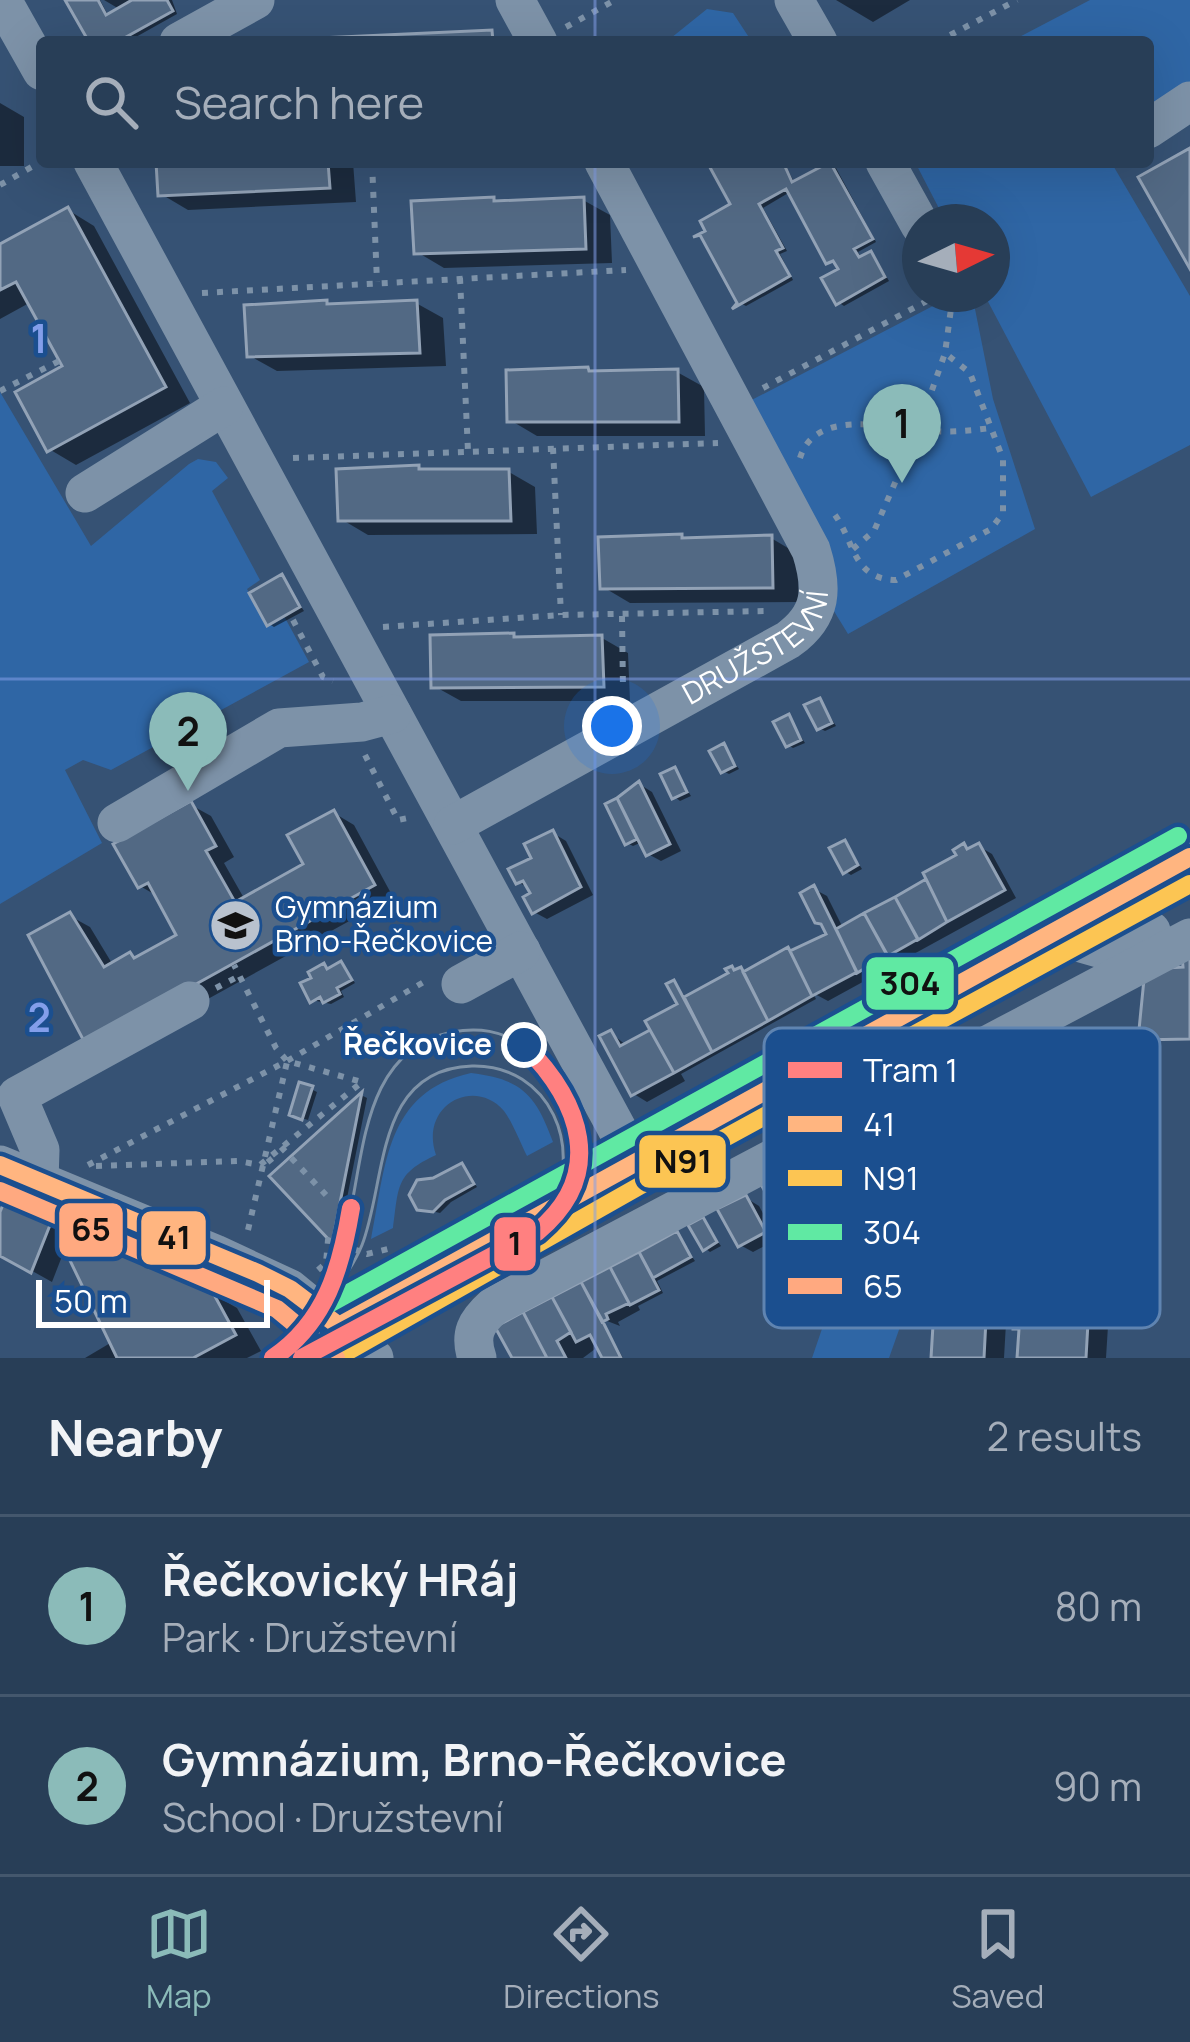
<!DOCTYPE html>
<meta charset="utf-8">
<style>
:root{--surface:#283e57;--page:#30455d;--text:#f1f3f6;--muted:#a5aeba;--line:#44576d;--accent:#8bbbb9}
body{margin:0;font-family:Manrope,sans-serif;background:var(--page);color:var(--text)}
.compass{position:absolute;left:902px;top:204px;width:108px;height:108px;border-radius:50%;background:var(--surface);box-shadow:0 12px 48px #0002;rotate:85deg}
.scale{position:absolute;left:36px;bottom:30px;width:234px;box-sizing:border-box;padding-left:12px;border:6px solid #fff;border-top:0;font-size:33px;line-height:42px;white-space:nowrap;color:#fff;-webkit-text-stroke:9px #1b4f8f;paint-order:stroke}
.you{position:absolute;left:612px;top:726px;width:42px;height:42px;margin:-30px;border:9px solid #fff;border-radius:50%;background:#1a73e8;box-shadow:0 0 0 18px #1a73e833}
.badge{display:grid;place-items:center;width:78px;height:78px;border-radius:50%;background:var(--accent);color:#111;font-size:39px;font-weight:700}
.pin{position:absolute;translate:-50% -99px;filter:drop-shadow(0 3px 6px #0008)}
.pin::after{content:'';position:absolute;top:63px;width:42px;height:36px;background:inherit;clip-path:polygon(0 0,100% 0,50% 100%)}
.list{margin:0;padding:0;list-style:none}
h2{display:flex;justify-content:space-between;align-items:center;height:156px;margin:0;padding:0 48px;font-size:51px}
h2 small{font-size:39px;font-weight:400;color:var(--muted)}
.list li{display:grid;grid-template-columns:78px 1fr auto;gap:36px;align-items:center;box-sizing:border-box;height:180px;padding:0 48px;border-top:3px solid var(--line)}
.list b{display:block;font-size:45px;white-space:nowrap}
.list p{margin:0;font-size:39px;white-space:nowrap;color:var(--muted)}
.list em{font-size:39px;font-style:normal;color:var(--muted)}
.icon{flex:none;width:66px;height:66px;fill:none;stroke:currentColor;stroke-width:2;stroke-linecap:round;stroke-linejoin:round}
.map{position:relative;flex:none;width:1190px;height:1358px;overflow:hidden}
.search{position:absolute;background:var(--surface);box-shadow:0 12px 48px #0002;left:36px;right:36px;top:36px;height:132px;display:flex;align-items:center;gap:30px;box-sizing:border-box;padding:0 42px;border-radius:12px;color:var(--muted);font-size:45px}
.sheet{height:516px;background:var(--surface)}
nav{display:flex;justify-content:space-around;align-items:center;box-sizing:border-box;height:168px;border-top:3px solid var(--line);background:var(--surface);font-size:33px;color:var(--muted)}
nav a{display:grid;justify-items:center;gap:6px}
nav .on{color:var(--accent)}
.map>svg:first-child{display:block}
.green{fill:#2f66a5}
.shadow{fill:#0007}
.building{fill:#526984;stroke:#92a2b6;stroke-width:3}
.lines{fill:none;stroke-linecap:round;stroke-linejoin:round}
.path{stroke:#7d92a8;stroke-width:6;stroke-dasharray:6 9;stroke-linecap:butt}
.minor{stroke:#7d92a8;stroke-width:39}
.tram{stroke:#7e92a7;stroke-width:3}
.bus-1-casing{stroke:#1b4f8f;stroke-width:27}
.bus-2-casing{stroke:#1b4f8f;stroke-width:27}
.bus-3-casing{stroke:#1b4f8f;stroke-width:27}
.bus-4-casing{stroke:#1b4f8f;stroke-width:27}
.bus-1{stroke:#ffb580;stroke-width:18}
.bus-2{stroke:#fcc553;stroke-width:18}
.bus-3{stroke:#60e9a3;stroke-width:18}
.bus-4{stroke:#ffa980;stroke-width:18}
.tram-1-casing{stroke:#1b4f8f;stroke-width:27}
.tram-1{stroke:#ff8080;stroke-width:18}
.grid{fill:none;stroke:#839eea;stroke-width:3;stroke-opacity:0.55}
.stop-dot{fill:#1b4f8f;stroke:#fff;stroke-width:6}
.labels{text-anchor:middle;stroke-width:9;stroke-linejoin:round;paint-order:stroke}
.street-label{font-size:30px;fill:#fff;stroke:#1b4f8f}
.poi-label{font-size:30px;fill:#fff;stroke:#1b4f8f;text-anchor:start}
.stop-label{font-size:30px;font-weight:bold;fill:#fff;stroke:#1b4f8f;text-anchor:end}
.key{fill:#1b4f8f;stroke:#5f84b1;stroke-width:3}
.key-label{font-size:33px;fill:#fff}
.grid-label{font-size:39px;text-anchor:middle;font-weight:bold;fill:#839eea;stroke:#1b4f8f;stroke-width:9;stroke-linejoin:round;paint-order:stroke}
.line-badge{stroke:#1b4f8f;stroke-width:4.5}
.pale-badge-label{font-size:33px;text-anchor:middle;font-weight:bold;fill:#111}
</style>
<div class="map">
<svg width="1190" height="1358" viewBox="0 0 1190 1358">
<rect width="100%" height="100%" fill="#365274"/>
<path class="green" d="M1090,0H1190V86L1148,110V42H1010Z
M707,9L733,13L752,42H666Z
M915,162H1111L1190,296V445L1091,497L984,294H992V222H946Z
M956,294H972L993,399L1035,529L848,634L829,603L744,404Z
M0,392L91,546L189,464L198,459L216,462L228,478L212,491L260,580L247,589L266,625L284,616L309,662L111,770L83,760L65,770L102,843L0,904Z
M471,1073C522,1079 536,1095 553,1142L527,1156C520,1142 513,1123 504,1111C474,1076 419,1106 436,1155C395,1174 399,1186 393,1228L371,1239C386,1166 385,1092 471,1073Z
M837,1285L906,1310L889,1358H812Z"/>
<path class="shadow" d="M68,0H100L109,17L121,10L104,0H172L177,14L127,42H93Z
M836,0H910L873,22Z
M0,103L24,117V166H0Z
M159,162H353L356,202L188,210L161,194Z
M710,162H784L795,184L830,164L836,168L876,242L858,252L862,259L871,255L876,258L889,281L844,306L838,302L842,270L838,263L829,262L790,192L763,208L787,251L780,254L793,280L746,306L740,303L734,206Z
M583,200L610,215L612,263L444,268L417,252Z
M68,210L94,226L190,403L76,465L49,449L66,368L31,302L0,319V248Z
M416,303L443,318L446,366L277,371L250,356Z
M677,372L704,387L705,436H537L510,420Z
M418,468L425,472H509L535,487L537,534L368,535L341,519Z
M771,538L798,554L799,602L630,603L603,587Z
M282,578L304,611L274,627L269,624Z
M602,638L628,653L630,701H461L434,686Z
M820,701L836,726L825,731L819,728Z
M789,718L805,743L793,748L788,745Z
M724,747L739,769L729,774L723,771Z
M675,771L691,796L680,801L675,797Z
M639,784L652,792L681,851L661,861L648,854L642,842L633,846L627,843L617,802L624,805Z
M191,805L211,816L234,857L224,863L245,900L307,865L334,813L354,825L393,897L108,1054L70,916L90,927L113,965L130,956L137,960L180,936L159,897L140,886Z
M553,833L566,841L593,895L547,919L534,912L532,890L518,882Z
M845,843L862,869L851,875L846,872Z
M978,846L992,854L1016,898L828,1001L813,993L816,999L681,1074L685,1081L647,1102L634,1094L611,1033L627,1046L650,1034L657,1037L681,1005L674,983L687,999L741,970L747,973L788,951L792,953L830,936L814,889L827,896L843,928L930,881L960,856L964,847L970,850Z
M341,964L355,983L341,991L344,997L331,1004L312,1000L324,966L331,970Z
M311,1089L317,1092L308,1120L298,1117Z
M363,1096L367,1098L338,1243L273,1176Z
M462,1166L477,1187L451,1202L440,1213L419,1208L434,1181Z
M746,1198L759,1206L779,1243L788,1237L801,1253L813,1248L823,1261L797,1274L774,1241L753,1252L740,1245Z
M1094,1219L1114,1230L1106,1358H1020L1025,1272L1009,1271L1004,1358H934L941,1245L1026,1249Z
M0,1220L50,1223L209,1292L237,1308L261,1351L247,1358H85L112,1342L66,1246L52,1282L0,1253Z
M703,1221L721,1246L710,1252L705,1248Z
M677,1235L695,1261L657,1281L663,1293L638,1306L640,1310L618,1322L620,1326L602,1319L623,1358H606L599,1346L583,1358H515L499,1328Z"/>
<path class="building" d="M65,0H98L106,15L132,0H167L173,11L117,42H89Z
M492,30L493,42H320V38Z
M1190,148V269L1138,177Z
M156,162H328L330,188L158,196Z
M707,162H783L792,182L830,162L873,239L854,249L859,257L871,251L885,277L836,305L821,278L838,269L833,261L826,264L786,189L759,204L783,248L776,251L790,276L732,309L737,303L700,235L693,237L705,231L700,221L730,204Z
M494,197V201L584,197L586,249L414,254L411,201Z
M68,207L166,387L47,452L15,392L62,366L16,282L0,290V244Z
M327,300V304L417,300L420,353L247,357L244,305Z
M588,367L589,371L678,369L679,422H507L506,370Z
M419,465V469H509L511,521H338L336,469Z
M682,534V538L772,535L773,588L600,589L598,537Z
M282,574L300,607L267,626L249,593Z
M514,633V637L602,635L604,687L431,688L430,635Z
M820,698L832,723L817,730L804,705Z
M789,714L801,740L786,747L773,722Z
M724,743L735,766L721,773L709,751Z
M675,767L687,792L672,799L660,774Z
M639,781L670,844L646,856L617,798Z
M617,798L637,839L625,845L605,804Z
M191,801L216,846L206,851L235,902L303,864L287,835L334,810L375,885L86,1045L28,935L70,912L104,967L130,952L134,958L176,935L148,883L138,888L113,844Z
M553,830L581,887L532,914L523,897L530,893L523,881L516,884L508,869L531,858L524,844Z
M845,840L858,865L843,874L829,848Z
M964,843L967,849L979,843L1005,890L947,922L923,873L956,855L953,850Z
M926,879L947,922L918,940L895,897Z
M814,885L857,972L812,996L790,951L826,934L821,924L815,923L800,893Z
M895,897L918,939L888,956L864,913Z
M864,913L887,955L857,973L836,929Z
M788,947L812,996L768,1021L743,972Z
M1182,955H1190V1039L1138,1040L1145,969L1183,967Z
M341,961L352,980L337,988L340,994L323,1003L320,997L310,1003L300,983L311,978L308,972L324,963L327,969Z
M732,966L734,970L741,967L768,1021L712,1052L684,997L728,973L725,969Z
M674,980L712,1052L674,1073L645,1021L677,1004L666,984Z
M611,1030L620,1046L650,1030L674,1073L631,1096L599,1036Z
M299,1082L313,1086L302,1120L289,1115Z
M362,1092L332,1243L269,1176Z
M462,1163L474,1184L445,1200L433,1212L417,1210L409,1195L417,1180L433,1178Z
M791,1171L814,1214L785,1229L762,1186Z
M746,1195L766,1232L738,1247L717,1209Z
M5,1200L52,1220L31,1273L0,1256V1212Z
M1025,1211L1094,1216L1086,1358H1017L1019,1329H1013V1323H1019L1021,1295H1015V1290H1021L1023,1263L989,1261L984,1358H931L938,1242L1023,1246Z
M703,1217L717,1242L703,1251L688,1225Z
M70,1228L211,1289L236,1335L193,1358H117L63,1246Z
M677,1231L691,1257L653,1278L639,1252Z
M639,1252L659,1290L630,1305L610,1267Z
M610,1267L629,1303L606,1314L608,1319L602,1322L581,1282Z
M581,1282L603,1322L621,1358H602L590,1335L576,1342L552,1297Z
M552,1297L571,1332L557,1341L566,1358H547L523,1312Z
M523,1312L547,1358H512L495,1327Z"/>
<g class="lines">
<path class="path" d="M566,27L615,0
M937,42L1017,0
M372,162L377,282
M0,185L42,161
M460,278L468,451
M202,293L626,270
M763,388L940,294
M0,391L59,361
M553,448L561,615
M293,458L718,443
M800,458C815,409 884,427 922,430C945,433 968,431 991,428
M835,515C855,543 853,579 896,580L991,529L1003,513V459L970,373L945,353
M853,549L874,531L918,430L945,353L953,294
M622,616L623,690
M293,620L323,677L333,681
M383,627L561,615L766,611
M365,755L398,820L408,818
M216,988L239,976
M281,1147L326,1195
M268,1158L277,1169
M88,1165L287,1061L429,979
M96,1166L238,1161L260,1165L362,1082L287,1061L276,1048L234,965
M248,1230L287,1062
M318,1270L326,1263L328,1240L367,1254L388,1249"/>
<g class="minor">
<path d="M2,0L42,71"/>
<path d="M515,0L538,42"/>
<path d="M794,0L818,42"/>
<path d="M179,42L255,0"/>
<path d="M1148,129L1190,101"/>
<path d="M93,162L635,1162"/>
<path d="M885,162L920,225"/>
<path d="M85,493L224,406"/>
<path d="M117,823L279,728L362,722L392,714"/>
<path id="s1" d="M453,825L788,640C823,615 823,588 811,550L604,162"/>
<path d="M1050,934L1109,951L1151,931"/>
<path d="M461,984L521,951"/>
<path d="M0,1165L215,1254L290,1289L374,1358"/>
<path d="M39,1181L40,1150L17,1096L190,1001"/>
<path d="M287,1358L698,1125L1190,857"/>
<path d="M477,1358C469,1334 476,1322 494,1306L1190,938"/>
</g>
<path class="tram" d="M351,1208C365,1140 368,1050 452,1032C479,1027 501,1031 524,1045
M317,1315C332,1293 352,1270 362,1245C387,1181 374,1069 472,1066C550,1064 586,1150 548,1211C536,1230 518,1240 499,1251"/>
<defs>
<path id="bus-1" d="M0,1165L258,1273L290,1289L339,1326
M339,1326L1190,857"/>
<path id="bus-2" d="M336,1358L710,1146L1190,884"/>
<path id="bus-3" d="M327,1305L1178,836"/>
<path id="bus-4" d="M0,1191L277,1309L336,1358"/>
</defs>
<use href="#bus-1" class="bus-1-casing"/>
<use href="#bus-2" class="bus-2-casing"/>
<use href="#bus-3" class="bus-3-casing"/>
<use href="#bus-4" class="bus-4-casing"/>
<use href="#bus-1" class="bus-1"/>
<use href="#bus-2" class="bus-2"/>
<use href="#bus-3" class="bus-3"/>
<use href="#bus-4" class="bus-4"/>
<defs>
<path id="tram-1" d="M273,1358C326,1322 341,1268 351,1208
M302,1358L537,1232C607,1174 581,1102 524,1045"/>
</defs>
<use href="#tram-1" class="tram-1-casing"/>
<use href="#tram-1" class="tram-1"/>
</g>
<path class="grid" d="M595,0V42M595,162V1358M0,679H1190"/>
<defs>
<symbol id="school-disc" viewBox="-11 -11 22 22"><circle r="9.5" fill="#b9c2ce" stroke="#1b4f8f"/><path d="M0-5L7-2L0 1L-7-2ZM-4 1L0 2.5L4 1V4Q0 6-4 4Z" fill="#111"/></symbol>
</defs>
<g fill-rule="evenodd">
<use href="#school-disc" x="206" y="896" width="59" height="59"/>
</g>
<circle class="stop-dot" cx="524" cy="1045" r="20"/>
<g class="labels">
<g class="street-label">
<text dy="10" stroke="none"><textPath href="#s1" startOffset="354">DRUŽSTEVNÍ</textPath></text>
</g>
<g class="poi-label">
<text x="275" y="918">Gymnázium<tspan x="275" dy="34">Brno-Řečkovice</tspan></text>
</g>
<g class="stop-label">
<text x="492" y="1055">Řečkovice</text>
</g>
</g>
<rect x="764" y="1028" width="396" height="300" rx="18" class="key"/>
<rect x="788" y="1062" width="54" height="16" fill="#ff8080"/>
<rect x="788" y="1116" width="54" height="16" fill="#ffb580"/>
<rect x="788" y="1170" width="54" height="16" fill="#fcc553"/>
<rect x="788" y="1224" width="54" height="16" fill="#60e9a3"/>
<rect x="788" y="1278" width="54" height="16" fill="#ffa980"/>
<g class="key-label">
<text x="863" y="1082">Tram 1</text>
<text x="863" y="1136">41</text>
<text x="863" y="1190">N91</text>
<text x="863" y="1244">304</text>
<text x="863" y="1298">65</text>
</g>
<g class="grid-label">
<text x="39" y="353">1</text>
<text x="39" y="1032">2</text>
</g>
<g class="line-badge">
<rect x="864" y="955" width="92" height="57" rx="12" fill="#60e9a3"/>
<rect x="637" y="1133" width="91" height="57" rx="12" fill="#fcc553"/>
<rect x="57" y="1201" width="68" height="58" rx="12" fill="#ffa980"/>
<rect x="139" y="1209" width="69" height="58" rx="12" fill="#ffb580"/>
<rect x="492" y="1215" width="46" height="58" rx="12" fill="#ff8080"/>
</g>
<g class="pale-badge-label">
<text x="910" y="995">304</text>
<text x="683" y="1173">N91</text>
<text x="91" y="1241">65</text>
<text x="174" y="1249">41</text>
<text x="515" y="1255">1</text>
</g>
</svg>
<svg class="compass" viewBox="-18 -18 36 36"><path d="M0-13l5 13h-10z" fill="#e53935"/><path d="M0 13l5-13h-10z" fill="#a5aeba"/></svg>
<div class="scale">50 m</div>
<div class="you"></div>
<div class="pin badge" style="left:902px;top:483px">1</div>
<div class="pin badge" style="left:188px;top:791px">2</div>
<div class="search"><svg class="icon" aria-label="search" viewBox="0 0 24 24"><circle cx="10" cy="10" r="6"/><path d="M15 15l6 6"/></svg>Search here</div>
</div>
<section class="sheet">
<h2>Nearby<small>2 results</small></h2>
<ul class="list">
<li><span class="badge">1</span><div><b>Řečkovický HRáj</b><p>Park · Družstevní</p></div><em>80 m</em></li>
<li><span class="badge">2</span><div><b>Gymnázium, Brno-Řečkovice</b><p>School · Družstevní</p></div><em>90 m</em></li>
</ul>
</section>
<nav>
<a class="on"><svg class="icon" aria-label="map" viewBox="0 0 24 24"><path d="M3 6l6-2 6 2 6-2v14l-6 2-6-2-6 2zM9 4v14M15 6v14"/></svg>Map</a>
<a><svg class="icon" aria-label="directions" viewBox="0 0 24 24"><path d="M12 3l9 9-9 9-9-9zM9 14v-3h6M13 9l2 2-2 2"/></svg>Directions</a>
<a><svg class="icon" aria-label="saved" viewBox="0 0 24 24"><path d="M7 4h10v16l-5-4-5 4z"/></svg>Saved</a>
</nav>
